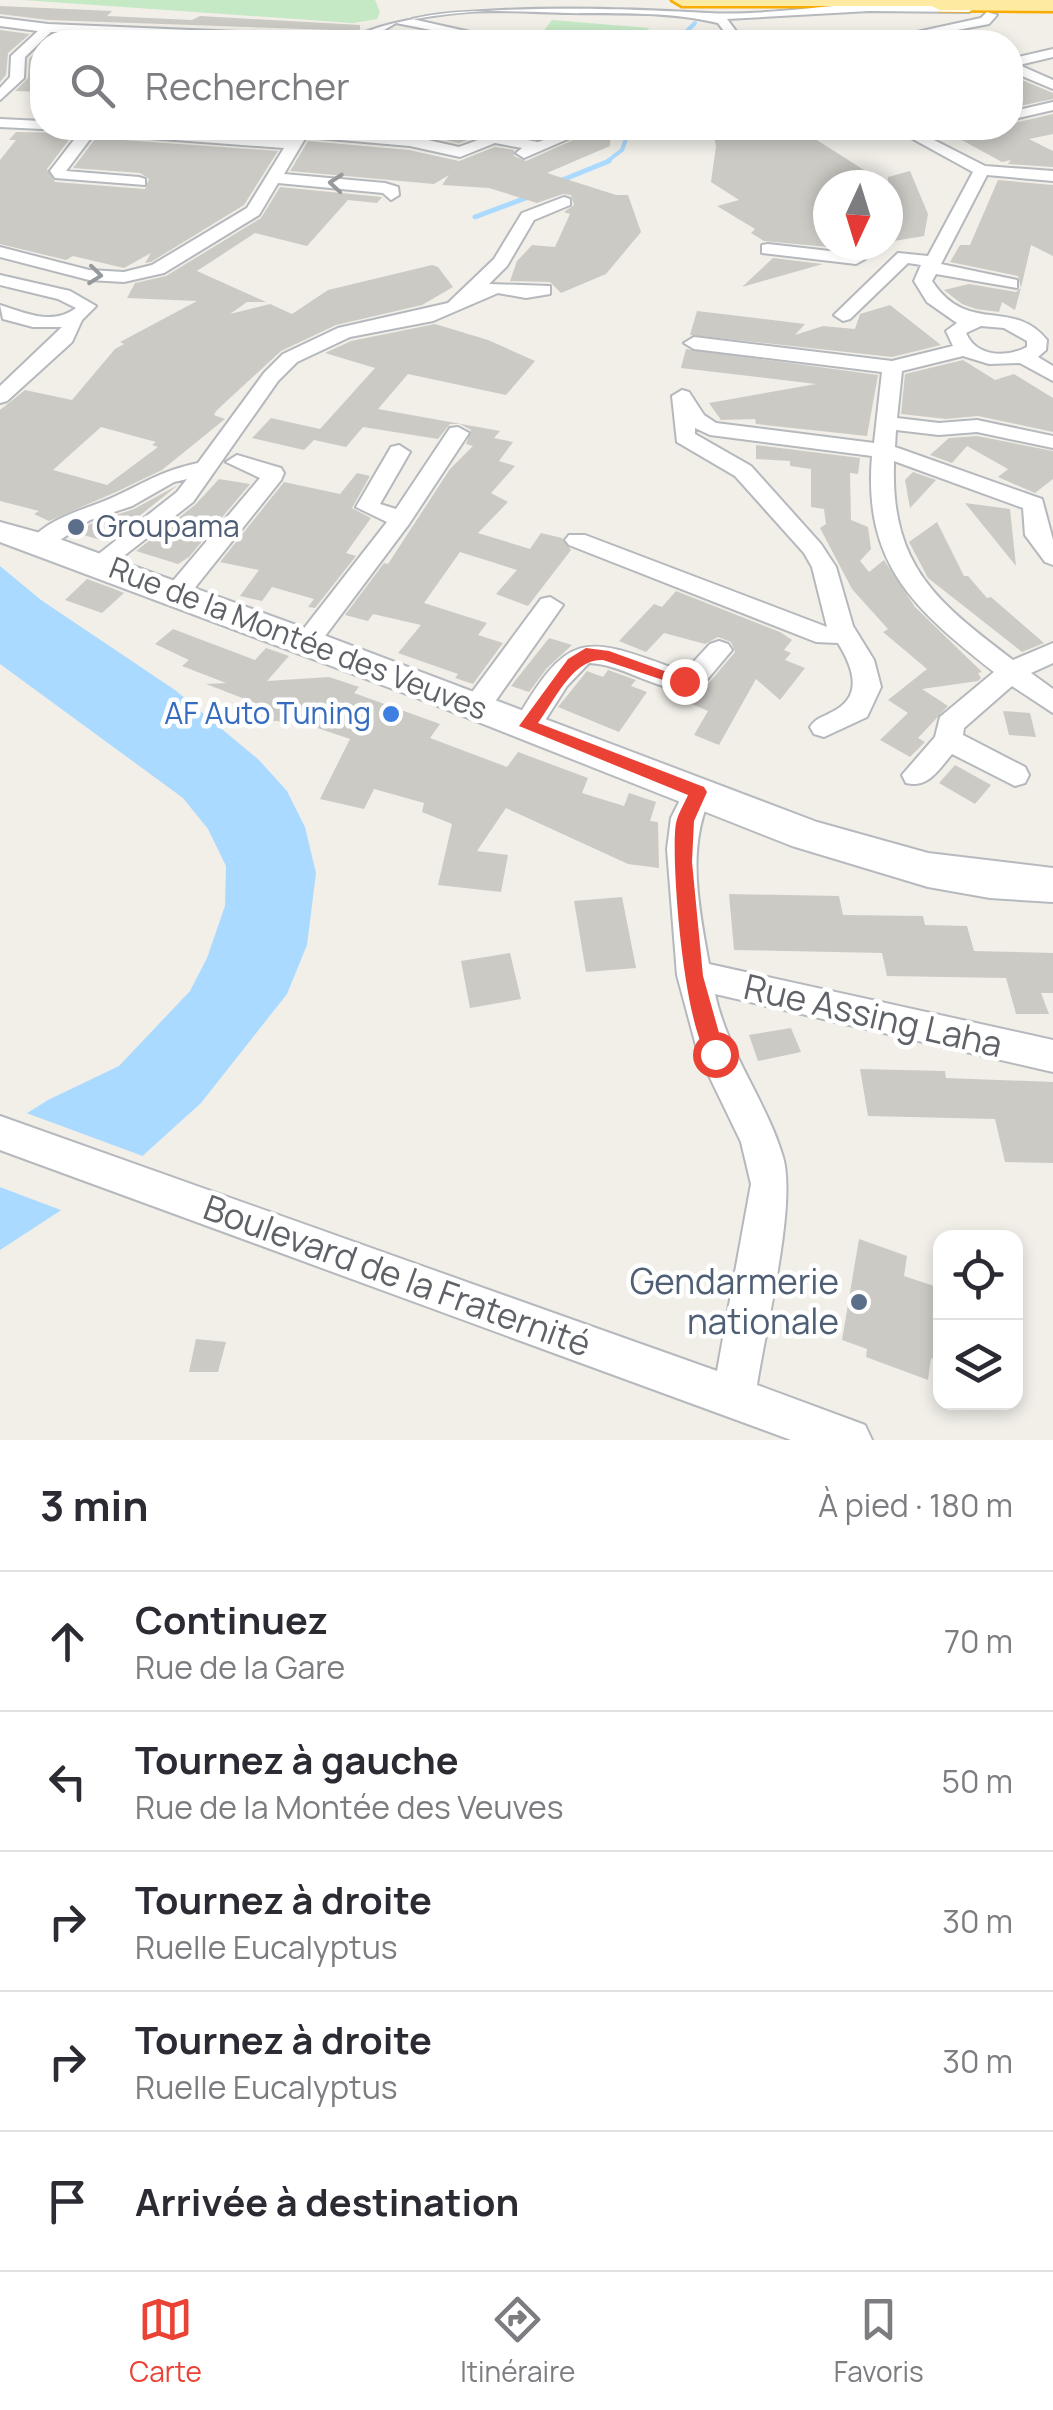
<!DOCTYPE html>
<html lang="fr">
<meta charset="utf-8">
<style>
:root{--surface:#fff;--page:#f7f7f7;--text:#2b2b33;--muted:#7c7c81;--line:#e1e1e2;--accent:#ea4335}
body{margin:0;font-family:Manrope,sans-serif;background:var(--page);color:var(--text)}
.controls{position:absolute;right:30px;bottom:30px;display:grid;overflow:hidden;border-radius:20px;box-shadow:0 5px 15px #0003}
.controls button{width:90px;height:90px;display:grid;place-items:center;padding:0;border:0;border-bottom:2px solid var(--line);background:var(--surface);color:var(--text);font:50px sans-serif}
.compass{position:absolute;left:813px;top:170px;width:90px;height:90px;border-radius:50%;background:var(--surface);box-shadow:0 5px 15px #0003;rotate:184deg}
.stop{position:absolute;width:30px;height:30px;margin:-22px;border:8px solid #ea4335;border-radius:50%;background:#fff}
.stop.end{background:#ea4335;border-color:#fff;box-shadow:0 2px 10px #0008}
.list{margin:0;padding:0;list-style:none}
h2{display:flex;justify-content:space-between;align-items:center;height:130px;margin:0;padding:0 40px;font-size:42px}
h2 small{font-size:32px;font-weight:400;color:var(--muted)}
.list li{display:grid;grid-template-columns:65px 1fr auto;gap:30px;align-items:center;box-sizing:border-box;height:140px;padding:0 40px;border-top:2px solid var(--line)}
.list b{display:block;font-size:38px;white-space:nowrap}
.list p{margin:0;font-size:32px;white-space:nowrap;color:var(--muted)}
.list em{font-size:32px;font-style:normal;color:var(--muted)}
.icon{flex:none;width:55px;height:55px;fill:none;stroke:currentColor;stroke-width:2;stroke-linecap:round;stroke-linejoin:round}
.map{position:relative;flex:none;width:1053px;height:1440px;overflow:hidden}
.search{position:absolute;background:var(--surface);box-shadow:0 5px 15px #0003;left:30px;right:30px;top:30px;height:110px;display:flex;align-items:center;gap:25px;box-sizing:border-box;padding:0 35px;border-radius:40px;color:var(--muted);font-size:38px}
.sheet{height:830px;background:var(--surface)}
nav{display:flex;justify-content:space-around;align-items:center;box-sizing:border-box;height:140px;border-top:2px solid var(--line);background:var(--surface);font-size:28px;color:var(--muted)}
nav a{display:grid;justify-items:center;gap:5px}
nav .on{color:var(--accent)}
.map>svg:first-child{display:block}
.green{fill:#c5e8c5}
.water{fill:#aadaff}
.pier{fill:#f1efe8}
.lines{fill:none;stroke-linecap:round;stroke-linejoin:round}
.stream-far1{stroke:#aadaff;stroke-width:4}
.stream{stroke:#aadaff;stroke-width:5}
.building{fill:#cccac5;fill-rule:evenodd}
.minor-casing{stroke:#b5b8bc;stroke-width:4}
.secondary-casing{stroke:#b6babf;stroke-width:4}
.trunk-casing{stroke:#f9ab00;stroke-width:5}
.minor{fill:#fff;fill-rule:evenodd}
.secondary{fill:#fff;fill-rule:evenodd}
.trunk{fill:#feeaa1;fill-rule:evenodd}
.oneway{stroke:#979a9d}
.route{fill:#ea4335}
.service-dot{fill:#5c6f8a;stroke:#fff;stroke-width:4}
.shop-dot{fill:#3f7fe0;stroke:#fff;stroke-width:4}
.labels{text-anchor:middle;stroke-width:9;stroke-linejoin:round;paint-order:stroke}
.service-label{font-size:30px;fill:#4e5e75;stroke:#fff;text-anchor:start}
.street-label{font-size:30px;fill:#5f6368;stroke:#fff}
.shop-label{font-size:30px;fill:#366cbe;stroke:#fff;text-anchor:end}
.near-street-label{font-size:35px;fill:#5f6368;stroke:#fff}
.near-service-label{font-size:35px;fill:#4e5e75;stroke:#fff;text-anchor:end}
</style>
<div class="map">
<svg width="1053" height="1440" viewBox="0 0 1053 1440">
<rect width="100%" height="100%" fill="#f1efe8"/>
<path class="green" d="M23,0H375L380,12L377,19L353,23Z
M552,20L649,28L641,42H535Z"/>
<path class="water" d="M0,566L41,600L175,690L259,760L287,791L305,827L316,873L307,945L287,994L201,1103L138,1160L0,1250V1130L48,1100L119,1066L190,991L207,958L225,906L226,866L208,829L183,798L0,664Z"/>
<path class="pier" d="M21,1111L148,1158L66,1212L0,1187V1124Z"/>
<g class="lines">
<path class="stream-far1" d="M676,42L695,23
M605,163L622,150L630,128"/>
<path class="stream" d="M560,181L609,161
M475,217L534,195"/>
</g>
<path class="building" d="M0,6L112,11L107,16L192,20L200,16L360,25V31L48,20L0,14Z
M0,30L30,34L8,53L6,75L0,82Z
M52,36L262,42H46Z
M42,45V92L15,91L28,78L29,59Z
M1010,75L1053,93V99L1010,108Z
M1053,114V134L1029,139L1053,151V167L1008,164L1011,160L1002,162L958,138L1010,130V124Z
M463,128L458,132L473,138L459,143L410,132L365,129Z
M569,128H611L610,146L547,173L616,195H628L641,232L606,274L561,293L550,282L510,281L517,261L532,245L555,247L570,214L564,212L574,205L571,195L563,194L537,203L489,188L442,185L449,175L434,184L290,171L308,141L409,150L459,161L495,147L514,150V156L526,161L580,137Z
M712,128H798L878,179L828,185V247L764,241L751,233L755,229L717,206L739,200L711,182L716,146Z
M16,132L74,133L47,169L55,182L145,189L149,179L140,173L73,168L96,138L278,151L244,205L151,262L145,263L151,253L124,268L73,256L66,260L0,244V160L16,140H9Z
M910,171L928,214L924,236L888,242V177Z
M998,180L1053,185V256L1031,245L1021,288L1018,276L950,262L960,245H970Z
M280,187L382,197L377,203L348,200L307,246L255,233L197,271L266,302H247L230,314L270,304L292,314L328,290L432,265L438,267L453,287L422,305L336,325L281,351L216,411L214,415L225,419L162,470L116,492L49,521L34,514L39,511L0,501V410L25,390L72,400L115,349L124,344L120,342L197,301L127,298L135,283L166,276L261,218ZM101,427L156,442L152,445L158,447L107,485L53,470Z
M773,258L823,264L742,287Z
M969,284L1016,292L1021,288L1015,310L1002,302L999,312L976,309L962,304L944,290Z
M890,305L941,345L892,357L690,335L697,311L805,324L795,335L823,326L855,329L860,314Z
M435,324L488,340L535,361L506,395L408,374L378,409L500,431L494,438L513,442L499,461L515,466L491,493L508,502L478,533L530,549L541,533L562,538L571,550L528,606L496,594L517,570L460,552L424,603L487,623L478,635L503,643L473,684L455,678L458,674L398,653L421,625L373,614L368,621L345,615L384,563L388,564L450,469L473,446L466,444L471,430L460,424H450L438,439L363,427L346,447L314,440L304,450L252,438L271,418L320,429L375,368L325,353L351,341Z
M686,349L878,375L867,436L756,424L755,419L721,420L709,403L816,384L681,368Z
M963,360L995,380L1014,374L1053,398V432L978,416L946,419L901,414L905,374Z
M977,436L1053,451V479L1035,493L998,477L1008,469L967,446L952,463L930,455L949,438Z
M756,445L860,458L858,474L850,473L851,520L868,527L871,549L860,561L869,572L884,560L915,607L982,672L978,673L981,678L978,681L922,689L948,706L918,738L925,742L910,757L880,740L908,713L888,700L927,669L883,632L888,629L852,589L820,528L826,524L824,509L811,507V469L790,466V461L756,459Z
M913,472L936,480L910,508L905,480Z
M357,473L370,476L352,508L371,518L346,553L356,556L315,608L308,607L314,599L272,587L262,601L240,596L259,570L220,562L284,482L340,494Z
M219,479L250,484L189,557L178,564L136,551L195,505Z
M178,485L107,542L77,533L92,523L134,509Z
M965,503L1010,509L1016,566Z
M937,522L964,576H968L987,598L991,597L1044,643L1022,652L928,578L909,542Z
M87,579L109,587L124,593L102,613L65,600Z
M676,591L780,632L792,640L784,650L791,653L785,660L805,668L780,700L756,679L719,745L694,735L708,711L680,699L685,693L703,690L735,652L731,642L718,637L705,644L664,633L646,652L619,641L654,604L662,607Z
M173,629L255,660L266,648L289,656L267,681L329,677L359,687L354,693L440,724L430,738L507,767L518,752L588,778L582,793L624,806L629,793L656,802L650,821L658,822L659,868L628,864L506,808L477,851L508,855L501,892L438,885L452,824L422,812L424,803L374,789L364,809L320,799L350,739L294,720L292,723L260,719L266,707L206,684L226,683L182,666L189,660L155,644Z
M549,638L572,645L547,668L529,692L511,686Z
M608,670L636,680L631,686L647,692L619,732L558,707L587,671L603,677Z
M1003,711L1030,713L1036,737L1009,735Z
M955,765L991,785L975,804L939,783Z
M729,894L839,896L843,915L923,916L925,925L967,926L974,951L1053,953V993H1041L1049,1014H1016L1006,978L887,976L882,953L734,950Z
M622,897L636,968L586,972L574,901Z
M510,953L521,999L470,1008L461,961Z
M791,1028L801,1052L758,1061L749,1035Z
M860,1069L945,1071L946,1078L1053,1082V1163L1005,1162L995,1119L868,1116Z
M859,1239L907,1256L904,1276L940,1288V1361L931,1358L928,1380L866,1357L867,1349L842,1340Z
M196,1339L226,1342L218,1372H189Z"/>
<g class="lines">
<defs>
<path id="minor" d="M869,3L969,4L975,8L969,12L869,11L727,19L744,42H732L718,23C669,11 618,14 569,13C517,12 462,7 412,19L515,42H492L396,23L364,42L51,32L25,57L24,78L0,100V88L10,77L11,56L38,31L0,26V18L48,24L355,37C426,0 620,8 708,13C759,16 818,6 869,3Z
M987,12L997,15L989,24L894,42H871L981,18Z
M1053,49V57L1019,65L1053,80V89L1010,71V59Z
M1053,102V110L1010,120V112Z
M0,119L42,121V128H48L42,129L0,127Z
M72,128H132L290,139L297,128H311L410,136L459,147L494,134L538,142L570,131L577,135L524,158L516,153L522,148L495,143L460,157L410,146L306,137L284,174L385,183L398,187L399,195L391,200L383,193L278,183L259,215L164,273L124,282L89,280L0,257V247L89,270L124,272L152,265L247,208L284,148L94,134L66,171L139,177L145,179V185L55,178L50,171L80,132Z
M893,128H910L920,132L967,128L932,139L985,166L1053,171V181L987,175L941,264L1017,280V288L936,274L932,281C968,336 1012,297 1047,340L1046,350L1038,357L1053,366V381L1020,363L989,364L963,356L902,371L897,418L939,423L977,420L1053,436V448L977,432L939,435L896,430L895,447L1042,499L1053,540V565L1045,562L1025,535L1023,508L894,461V465C891,567 938,603 1013,660L1053,643V663L1031,673L1053,689V713L1012,686L964,728L963,735L1025,767L1029,775L1025,783L1015,786L952,754C939,769 928,789 906,783L902,775L935,737L940,717L994,672C914,609 863,564 872,456L710,435L695,428V434L751,466L821,544L836,567L853,626L874,660L881,687L867,717L824,737L814,734L810,727C816,718 821,718 830,713C864,698 854,669 838,643L816,642L569,545L565,540L569,535H585L827,627L812,567L804,553L735,476L677,442L672,396L682,390L689,392L704,415L716,423L874,443L882,372L694,349L684,343L694,337L892,361L953,346L946,331L957,323L927,302L914,281L921,265L908,263L850,319L843,321L834,315L898,253L928,256L973,172ZM981,326L1004,328L1027,341V347C1006,358 976,357 966,333Z
M564,197L570,199V205L534,220L507,266L489,284L550,286V294L526,298L498,293L433,321L350,337L297,362L278,381L193,502L107,569H89L86,564L177,492L187,479L174,482L132,506L90,520L48,548H32L28,543C51,515 87,510 118,495C150,480 162,471 198,463L264,373L283,354L338,328L448,303L494,259L522,213Z
M768,244L856,254L865,259L856,264L762,253V245Z
M0,275L70,291L96,306L82,320L72,342L7,401L0,403V386L62,327H33L3,319L0,305C26,313 52,326 76,308L58,299L0,285Z
M458,427L469,433L409,524L316,648H298L294,642L298,636L387,522L356,507L391,447L399,445L410,452L380,504L396,509L450,428Z
M237,455L281,468L284,473L281,480L185,600H167L164,594L167,588L260,478L226,462Z
M550,597L563,605L487,713H467L463,706L467,699L541,599Z
M719,641L728,644L732,650L700,688C665,698 626,664 589,663L567,686L537,733H517L513,726C570,626 584,636 684,672L710,644Z
M698,781L708,784L713,792C685,844 699,909 709,964L1053,1040V1072L715,994C728,1054 766,1100 783,1157C797,1204 765,1331 757,1385L865,1425L872,1440H791L0,1150V1116L717,1371L751,1184L741,1142L698,1053L677,975L667,849L671,818L688,784Z"/>
<path id="secondary" d="M0,522L51,536L318,633L817,822L928,853L1053,868V902L990,898L928,887L792,846L425,701L0,542Z"/>
<path id="trunk" d="M672,0H1053V11L940,10L931,6H682Z"/>
</defs>
<use href="#minor" class="minor-casing"/>
<use href="#secondary" class="secondary-casing"/>
<use href="#trunk" class="trunk-casing"/>
<use href="#minor" class="minor"/>
<use href="#secondary" class="secondary"/>
<use href="#trunk" class="trunk"/>
</g>
<defs><path id="oneway-chevron" d="M-2-3.5L2.5 0L-2 3.5" fill="none" stroke-width="1.6" stroke-linecap="round" stroke-linejoin="round" transform="scale(2.5)"/></defs>
<g class="oneway">
<use href="#oneway-chevron" transform="translate(336 183) rotate(-175)"/>
<use href="#oneway-chevron" transform="translate(95 275) rotate(6)"/>
</g>
<path class="route" d="M586,648L609,651L692,681L684,687L603,660C573,658 554,701 538,723L704,787L707,792L694,821L692,862L703,976L725,1054L715,1063C685,1052 670,857 676,823C678,814 684,804 688,795L519,726L568,659Z"/>
<g class="service-dot">
<circle cx="76" cy="527" r="10"/>
<circle cx="859" cy="1302" r="10"/>
</g>
<circle class="shop-dot" cx="391" cy="714" r="10"/>
<g class="labels">
<g class="service-label">
<text x="96" y="537">Groupama</text>
</g>
<g class="street-label">
<text transform="translate(298 639) rotate(21)" y="10">Rue de la Montée des Veuves</text>
</g>
<g class="shop-label">
<text x="371" y="724">AF Auto Tuning</text>
</g>
<g class="near-street-label">
<text transform="translate(873 1016) rotate(13)" y="12">Rue Assing Laha</text>
<text transform="translate(397 1276) rotate(20)" y="12">Boulevard de la Fraternité</text>
</g>
<g class="near-service-label">
<text x="839" y="1294">Gendarmerie<tspan x="839" dy="40">nationale</tspan></text>
</g>
</g>
</svg>
<div class="controls">
<button><svg class="icon" aria-label="locate" viewBox="0 0 24 24"><circle cx="12" cy="12" r="6"/><path d="M12 2v4M12 18v4M2 12h4M18 12h4"/></svg></button>
<button><svg class="icon" aria-label="layers" viewBox="0 0 24 24"><path d="M12 4l9 5-9 5-9-5zM3 14l9 5 9-5"/></svg></button>
</div>
<svg class="compass" viewBox="-18 -18 36 36"><path d="M0-13l5 13h-10z" fill="#e53935"/><path d="M0 13l5-13h-10z" fill="#7c7c81"/></svg>
<div class="stop" style="left:715px;top:1054px"></div>
<div class="stop end" style="left:684px;top:681px"></div>
<div class="search"><svg class="icon" aria-label="search" viewBox="0 0 24 24"><circle cx="10" cy="10" r="6"/><path d="M15 15l6 6"/></svg>Rechercher</div>
</div>
<section class="sheet">
<h2>3 min<small>À pied · 180 m</small></h2>
<ul class="list">
<li><svg class="icon" aria-label="ahead" viewBox="0 0 24 24"><path d="M12 20V5M6 11l6-6 6 6"/></svg><div><b>Continuez</b><p>Rue de la Gare</p></div><em>70 m</em></li>
<li><svg class="icon" aria-label="left" viewBox="0 0 24 24"><path d="M17 20v-9H6M10 6l-5 5 5 5"/></svg><div><b>Tournez à gauche</b><p>Rue de la Montée des Veuves</p></div><em>50 m</em></li>
<li><svg class="icon" aria-label="right" viewBox="0 0 24 24"><path d="M7 20v-9h11M14 6l5 5-5 5"/></svg><div><b>Tournez à droite</b><p>Ruelle Eucalyptus</p></div><em>30 m</em></li>
<li><svg class="icon" aria-label="right" viewBox="0 0 24 24"><path d="M7 20v-9h11M14 6l5 5-5 5"/></svg><div><b>Tournez à droite</b><p>Ruelle Eucalyptus</p></div><em>30 m</em></li>
<li><svg class="icon" aria-label="arrive" viewBox="0 0 24 24"><path d="M6 21V4h12l-3 4 3 4H6"/></svg><div><b>Arrivée à destination</b></div></li>
</ul>
</section>
<nav>
<a class="on"><svg class="icon" aria-label="map" viewBox="0 0 24 24"><path d="M3 6l6-2 6 2 6-2v14l-6 2-6-2-6 2zM9 4v14M15 6v14"/></svg>Carte</a>
<a><svg class="icon" aria-label="directions" viewBox="0 0 24 24"><path d="M12 3l9 9-9 9-9-9zM9 14v-3h6M13 9l2 2-2 2"/></svg>Itinéraire</a>
<a><svg class="icon" aria-label="saved" viewBox="0 0 24 24"><path d="M7 4h10v16l-5-4-5 4z"/></svg>Favoris</a>
</nav>
